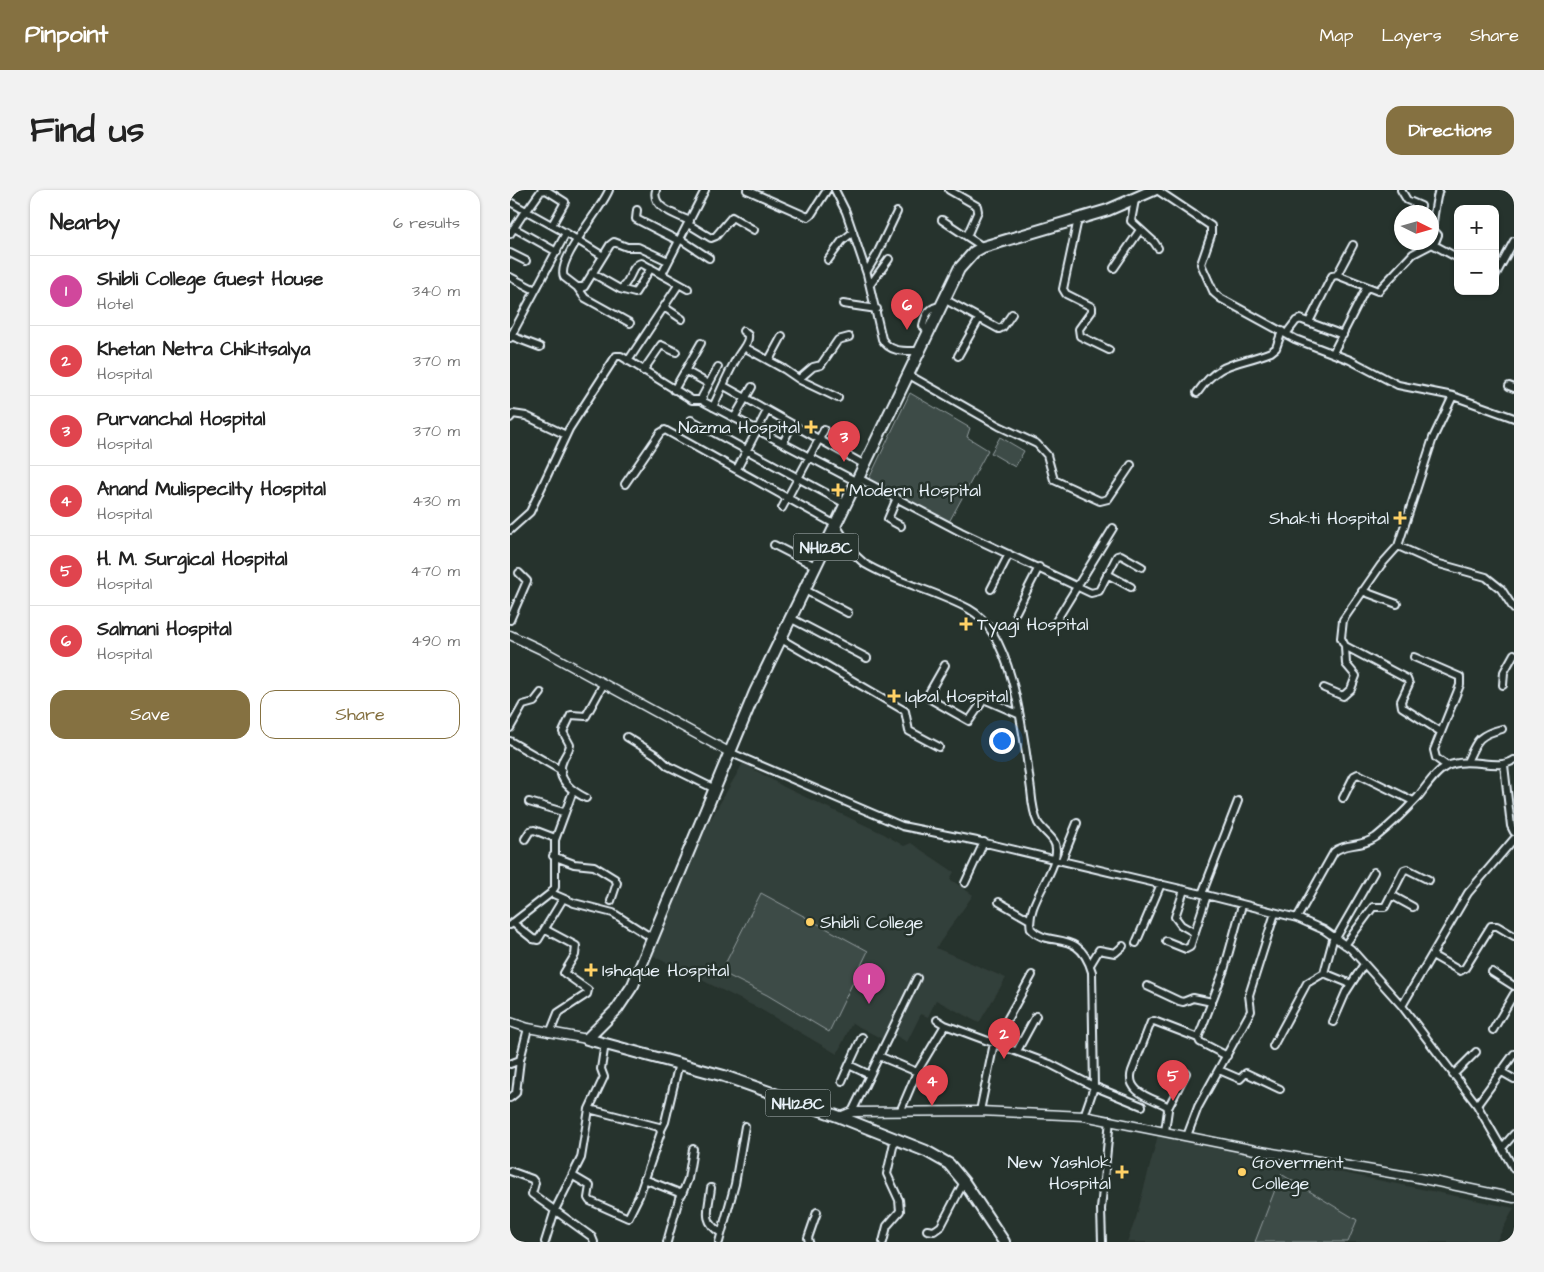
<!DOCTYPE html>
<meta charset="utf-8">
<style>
:root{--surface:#fff;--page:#f2f2f2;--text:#222;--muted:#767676;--line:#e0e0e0;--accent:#857141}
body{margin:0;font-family:"Architects Daughter",sans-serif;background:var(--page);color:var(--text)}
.controls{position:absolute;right:15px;top:15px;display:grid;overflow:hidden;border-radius:10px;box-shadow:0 1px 4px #0004}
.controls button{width:45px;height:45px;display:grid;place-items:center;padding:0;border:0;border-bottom:1px solid var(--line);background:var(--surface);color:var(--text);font:25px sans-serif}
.compass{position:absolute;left:884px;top:15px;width:45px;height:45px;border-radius:50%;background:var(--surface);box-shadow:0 1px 4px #0004;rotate:95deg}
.you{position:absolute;left:491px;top:550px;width:18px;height:18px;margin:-12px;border:4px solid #fff;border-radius:50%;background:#1a73e8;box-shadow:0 0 0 8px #1a73e833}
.badge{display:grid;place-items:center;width:32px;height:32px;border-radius:50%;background:var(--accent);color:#fff;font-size:16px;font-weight:700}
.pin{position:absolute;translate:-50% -41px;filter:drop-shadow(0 1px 2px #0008)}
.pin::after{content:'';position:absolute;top:26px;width:18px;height:15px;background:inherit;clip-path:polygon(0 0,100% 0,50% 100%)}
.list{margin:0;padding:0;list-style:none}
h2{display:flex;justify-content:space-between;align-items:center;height:65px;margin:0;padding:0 20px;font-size:21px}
h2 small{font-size:16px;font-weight:400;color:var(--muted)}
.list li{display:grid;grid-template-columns:32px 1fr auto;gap:15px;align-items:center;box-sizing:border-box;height:70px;padding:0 20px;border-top:1px solid var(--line)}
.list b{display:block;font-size:19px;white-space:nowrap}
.list p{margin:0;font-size:16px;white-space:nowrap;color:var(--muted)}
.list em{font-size:16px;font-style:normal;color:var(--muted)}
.actions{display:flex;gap:10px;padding:15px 20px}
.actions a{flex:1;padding:11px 0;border:1px solid var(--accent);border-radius:15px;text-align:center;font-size:18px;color:var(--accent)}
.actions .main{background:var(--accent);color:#fff}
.map{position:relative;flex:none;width:1004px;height:1052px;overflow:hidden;border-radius:15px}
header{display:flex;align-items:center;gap:30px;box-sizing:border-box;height:70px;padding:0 25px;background:var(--accent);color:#fff}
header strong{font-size:24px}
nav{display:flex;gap:28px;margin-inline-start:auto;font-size:18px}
.intro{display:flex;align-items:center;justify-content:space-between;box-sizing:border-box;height:120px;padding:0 30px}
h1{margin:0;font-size:35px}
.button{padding:12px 22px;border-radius:15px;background:var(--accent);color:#fff;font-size:18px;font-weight:700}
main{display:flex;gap:30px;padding:0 30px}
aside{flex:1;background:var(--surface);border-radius:15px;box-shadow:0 1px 4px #0004}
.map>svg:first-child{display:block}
.built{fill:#333f3a}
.green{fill:#3e4b47;stroke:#939ea0}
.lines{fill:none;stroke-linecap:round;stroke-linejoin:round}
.minor-casing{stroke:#e8f1f8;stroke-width:10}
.tertiary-casing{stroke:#e8f1f8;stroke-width:11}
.trunk-casing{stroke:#e8f1f8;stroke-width:14}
.minor{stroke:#26332d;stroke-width:6}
.tertiary{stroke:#26332d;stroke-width:8}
.trunk{stroke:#26332d;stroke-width:10}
.poi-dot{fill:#ffd166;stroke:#26332d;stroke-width:2}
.labels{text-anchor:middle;stroke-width:5;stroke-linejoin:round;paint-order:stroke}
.shield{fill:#26332d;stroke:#aeb8bb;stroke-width:1}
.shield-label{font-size:16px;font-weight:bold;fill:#e8f1f8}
.poi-label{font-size:18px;fill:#e8f1f8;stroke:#26332d;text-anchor:start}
</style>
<header>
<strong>Pinpoint</strong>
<nav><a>Map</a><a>Layers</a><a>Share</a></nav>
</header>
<div class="intro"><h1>Find us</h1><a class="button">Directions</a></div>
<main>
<aside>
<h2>Nearby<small>6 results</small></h2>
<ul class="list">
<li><span class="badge" style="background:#d1479c">1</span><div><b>Shibli College Guest House</b><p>Hotel</p></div><em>340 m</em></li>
<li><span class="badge" style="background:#e0444e">2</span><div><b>Khetan Netra Chikitsalya</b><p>Hospital</p></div><em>370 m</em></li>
<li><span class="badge" style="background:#e0444e">3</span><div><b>Purvanchal Hospital</b><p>Hospital</p></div><em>370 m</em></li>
<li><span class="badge" style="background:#e0444e">4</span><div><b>Anand Mulispecilty Hospital</b><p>Hospital</p></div><em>430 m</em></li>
<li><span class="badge" style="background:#e0444e">5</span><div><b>H. M. Surgical Hospital</b><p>Hospital</p></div><em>470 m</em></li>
<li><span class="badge" style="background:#e0444e">6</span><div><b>Salmani Hospital</b><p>Hospital</p></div><em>490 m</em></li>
</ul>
<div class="actions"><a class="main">Save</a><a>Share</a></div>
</aside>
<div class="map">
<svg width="1004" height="1052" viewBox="0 0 1004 1052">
<rect width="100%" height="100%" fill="#26332d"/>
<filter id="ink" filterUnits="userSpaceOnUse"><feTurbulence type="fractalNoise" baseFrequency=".02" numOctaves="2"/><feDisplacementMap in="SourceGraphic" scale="10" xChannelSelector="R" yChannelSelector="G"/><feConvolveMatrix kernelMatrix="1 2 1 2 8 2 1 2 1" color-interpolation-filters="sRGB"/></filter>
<g filter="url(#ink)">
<path class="built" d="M233,573L274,597L374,644L394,656L401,653L444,682L440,689L463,705L426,758L496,788L469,833L426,810L418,827L411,824L397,852L383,844L374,850L342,833L327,864L250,819L141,765L194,641Z
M648,945L1004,1018L986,1052H617L626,1028Z"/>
<path class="green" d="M400,203L460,238L457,247L478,260L439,332L357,293Z
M490,247L514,261L505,277L481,263Z
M251,703L358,761L319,842L257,805L211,782Z
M771,984L847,1030L838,1052H745Z"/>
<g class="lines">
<defs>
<path id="minor" d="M99,0C92,19 46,70 54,87L67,97H74L100,55L104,52L117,57H128L158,71
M146,0C141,18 167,25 180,31
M237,0L298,27L301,25L317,0
M325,0L336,22L357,84L372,149C380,163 395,161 410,161
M439,0L467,16L468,21L457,46
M647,0L701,36V45L691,74L704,103L710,108L785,149L840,170L888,195L943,206L1004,228
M891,0L897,10L911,16
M929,0C927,4 922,34 923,38C924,41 926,43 928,45L924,55L948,68
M625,10L621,31L644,52L648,58
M0,12L56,43L0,148
M127,20L126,29L169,51
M16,22L31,1L36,0L55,12L42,35
M568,29L553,99L556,104L582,117V121L569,139L570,146L599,160
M432,30L473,57
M178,34L201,48L206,46L222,27L244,40
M4,38L47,62
M56,43L93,66
M0,44L15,21
M170,49L199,68
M0,63L16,71
M318,70L332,51L343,42
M604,78L630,40
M357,81L366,66L387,22
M82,83L110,99C121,93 120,76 131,73L178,99
M152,84L195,0
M827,85L843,55
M985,86L1004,51
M0,87L25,100
M360,95L379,69
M67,97L75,108L120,133
M110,99L125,103L141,78
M434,109L489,139L493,137L502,124
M333,114L367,119
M154,117L172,129
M799,132L822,86L827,85L868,101L903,64L924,53
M419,143L413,136C415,125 419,117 431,116
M776,144L786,131L790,129L833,145
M1,146L30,157
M234,157L274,179L290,190L328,208
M823,163L856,98
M448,166L469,129
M259,170L272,146
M118,171L169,94
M208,177L192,207L194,212L347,292
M133,181L151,155L166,162
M176,181L199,194
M399,185L489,236L527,254L537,265L544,290L590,311L598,309L621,275
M289,189L303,177L311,175L328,150L339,147
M214,196L355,275
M999,196L1004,198
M164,200L191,153
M687,203C711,169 726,176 761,162L766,158L772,141
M203,217C212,199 219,179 230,163C234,157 239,152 238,145L233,141
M0,228L3,224L16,226L56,245
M224,228L242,197
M181,230L336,314
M273,253L282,235
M227,279L257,221
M348,288L451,342L581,403L589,401L607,366L611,365L632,377
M115,294L150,243L155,240L326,335L344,364L355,374C387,393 426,401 459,419C505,444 514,551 521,600C522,611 523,623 528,633C534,643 547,648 546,661C545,686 515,715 521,739C539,759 569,737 582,782L584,897L574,926
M387,308L378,329L391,336
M272,318L314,240
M0,340L20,322L59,239L106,166H111L182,210H193
M264,355L307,377
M888,356L926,373L976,387L991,399L1004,419
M597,384L621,397
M481,399L499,364
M295,400L338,423
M852,401L887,414
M506,422L529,377
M282,429L357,468
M0,430L17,391L9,383
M546,431L603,338
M271,449L395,521L399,541L429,557
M904,467L950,487V495L924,560L926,568L937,576
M435,475L419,503L420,509L459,531L473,511L476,510L508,524
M993,495L994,482L1004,464
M814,498L833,506L841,499L846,486L836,474L835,456
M0,538L13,515L24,512L31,503
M931,542L892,517L891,511L899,494L897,489L835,456L831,448L833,430L871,375L888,356L923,248L943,206
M117,547L146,565L158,576L205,599
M0,551L52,581
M219,562L392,636L467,651L692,704L787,728L814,740L841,759L892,816L967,915L1004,979
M957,572C967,550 968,545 992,539
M994,575L1001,636L1004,642
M76,608C62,601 44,589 53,570C55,565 59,561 60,555L53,542L61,525L76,526L93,495
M833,608L844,586L848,584L903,611
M19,612L53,622
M15,649L20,641L24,640L45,648
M43,666L64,674L84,676L105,689L107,693L101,711
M552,670L567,633
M455,693L474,652
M674,700L665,727L671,735L685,743
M41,703L64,713L103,723L142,748
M692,704L728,611
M881,705L903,717
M489,712L520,730
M787,728L824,662C836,652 851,658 866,647C881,635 895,621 908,607C916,597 925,582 937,576C959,566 988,581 1004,570
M3,733L23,749L28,750L53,709
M0,735L41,703L45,697V650L63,601
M36,740L66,756L65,765L54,783L78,800L77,804L48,823L40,843
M824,746L814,783L841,794
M826,748L864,682
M656,751L676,759L680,757L697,705
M626,753L651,694
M835,755L863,717H875L894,680L897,679L919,690
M922,765L950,781L955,778L981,736H987L1004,746
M580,775L589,760L605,763L613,756
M982,782L1004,796
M637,796L669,811L673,812L683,808L702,812
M892,816L958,703L1004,649
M823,832L836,802L854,774
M435,835L540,874L583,896L632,916
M983,840L1004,804
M352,847L339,875L360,885
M763,856L797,793L814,783
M507,861L526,826
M369,866L407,882
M717,866L690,852L688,848L714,780L732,715
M0,874L10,870
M709,880L730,889L736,883L770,899
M990,881L1004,889
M943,885L966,862
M332,891L339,875
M0,908L6,903L10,870L18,838
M967,915L1004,864
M658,918L676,883
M470,921L484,853L522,785
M342,922L407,788
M390,922L407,882L435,835L427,830
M151,940L155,932L169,873
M655,941L658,920L657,916C643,908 615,903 622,881L641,832L644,831L688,848
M677,946L688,917L741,821L739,805L765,723
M992,958L1004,944
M0,981L22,989L25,993L22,1004L82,1047L84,1052
M63,986L80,996L78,1008L80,1011L118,1028L129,1006L151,942L149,937L79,919
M134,989L172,1004L178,989L183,959
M201,998C199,1018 191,1031 211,1043
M417,1040L424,1041L431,1036L454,992
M35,1052L45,1020L71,968L79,919L94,887L91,879L95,853
M157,1052L170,1005
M209,1052L225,994L235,936
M299,1052L298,1048L307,1022
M373,1052L377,1036L390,1021L389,1010L377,984L385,948
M592,1052L591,1019L600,930"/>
<path id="tertiary" d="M0,445L32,460L219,562
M0,832L18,838L77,849
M330,927L342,922L470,921L574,926L745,960L904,987L1004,1008"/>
<path id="trunk" d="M77,849L107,819L123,795L245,502L449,79L464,62L473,57L598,20L644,0
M77,849L214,886L330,927L416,961L439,974L454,992L494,1052"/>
</defs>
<use href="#minor" class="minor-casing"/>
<use href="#tertiary" class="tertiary-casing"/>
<use href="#trunk" class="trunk-casing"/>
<use href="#minor" class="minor"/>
<use href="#tertiary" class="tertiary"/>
<use href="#trunk" class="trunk"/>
</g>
</g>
<g class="poi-dot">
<path d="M298.5 229.5h5v5h5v5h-5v5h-5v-5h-5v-5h5z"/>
<path d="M325.5 292.5h5v5h5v5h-5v5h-5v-5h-5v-5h5z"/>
<path d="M887.5 320.5h5v5h5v5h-5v5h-5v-5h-5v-5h5z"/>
<path d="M453.5 426.5h5v5h5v5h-5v5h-5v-5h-5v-5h5z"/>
<path d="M381.5 498.5h5v5h5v5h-5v5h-5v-5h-5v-5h5z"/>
<circle cx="300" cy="732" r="5"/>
<path d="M78.5 772.5h5v5h5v5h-5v5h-5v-5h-5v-5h5z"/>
<path d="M609.5 974.5h5v5h5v5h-5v5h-5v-5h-5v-5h5z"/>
<circle cx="732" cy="982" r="5"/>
</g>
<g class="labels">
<g class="shield">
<rect x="283.5" y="343.5" width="65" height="27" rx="4"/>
<rect x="255.5" y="899.5" width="65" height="27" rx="4"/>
</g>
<g class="shield-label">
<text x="316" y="363">NH128C</text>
<text x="288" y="919">NH128C</text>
</g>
<g class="poi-label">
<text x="290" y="243" text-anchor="end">Nazma Hospital</text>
<text x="339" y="306">Modern Hospital</text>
<text x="879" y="334" text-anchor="end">Shakti Hospital</text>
<text x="467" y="440">Tyagi Hospital</text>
<text x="395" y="512">Iqbal Hospital</text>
<text x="310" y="738">Shibli College</text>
<text x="92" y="786">Ishaque Hospital</text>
<text x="601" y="978" text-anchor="end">New Yashlok<tspan x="601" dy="21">Hospital</tspan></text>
<text x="742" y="978">Goverment<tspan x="742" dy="21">College</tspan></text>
</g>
</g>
</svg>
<div class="controls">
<button>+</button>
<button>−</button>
</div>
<svg class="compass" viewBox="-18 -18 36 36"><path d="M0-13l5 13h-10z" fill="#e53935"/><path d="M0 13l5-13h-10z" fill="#767676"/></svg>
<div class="you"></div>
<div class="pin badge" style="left:359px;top:814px;background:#d1479c">1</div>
<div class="pin badge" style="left:494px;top:869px;background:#e0444e">2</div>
<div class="pin badge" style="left:334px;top:272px;background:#e0444e">3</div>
<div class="pin badge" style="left:422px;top:916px;background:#e0444e">4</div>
<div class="pin badge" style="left:663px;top:911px;background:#e0444e">5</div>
<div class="pin badge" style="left:397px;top:140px;background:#e0444e">6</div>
</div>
</main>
